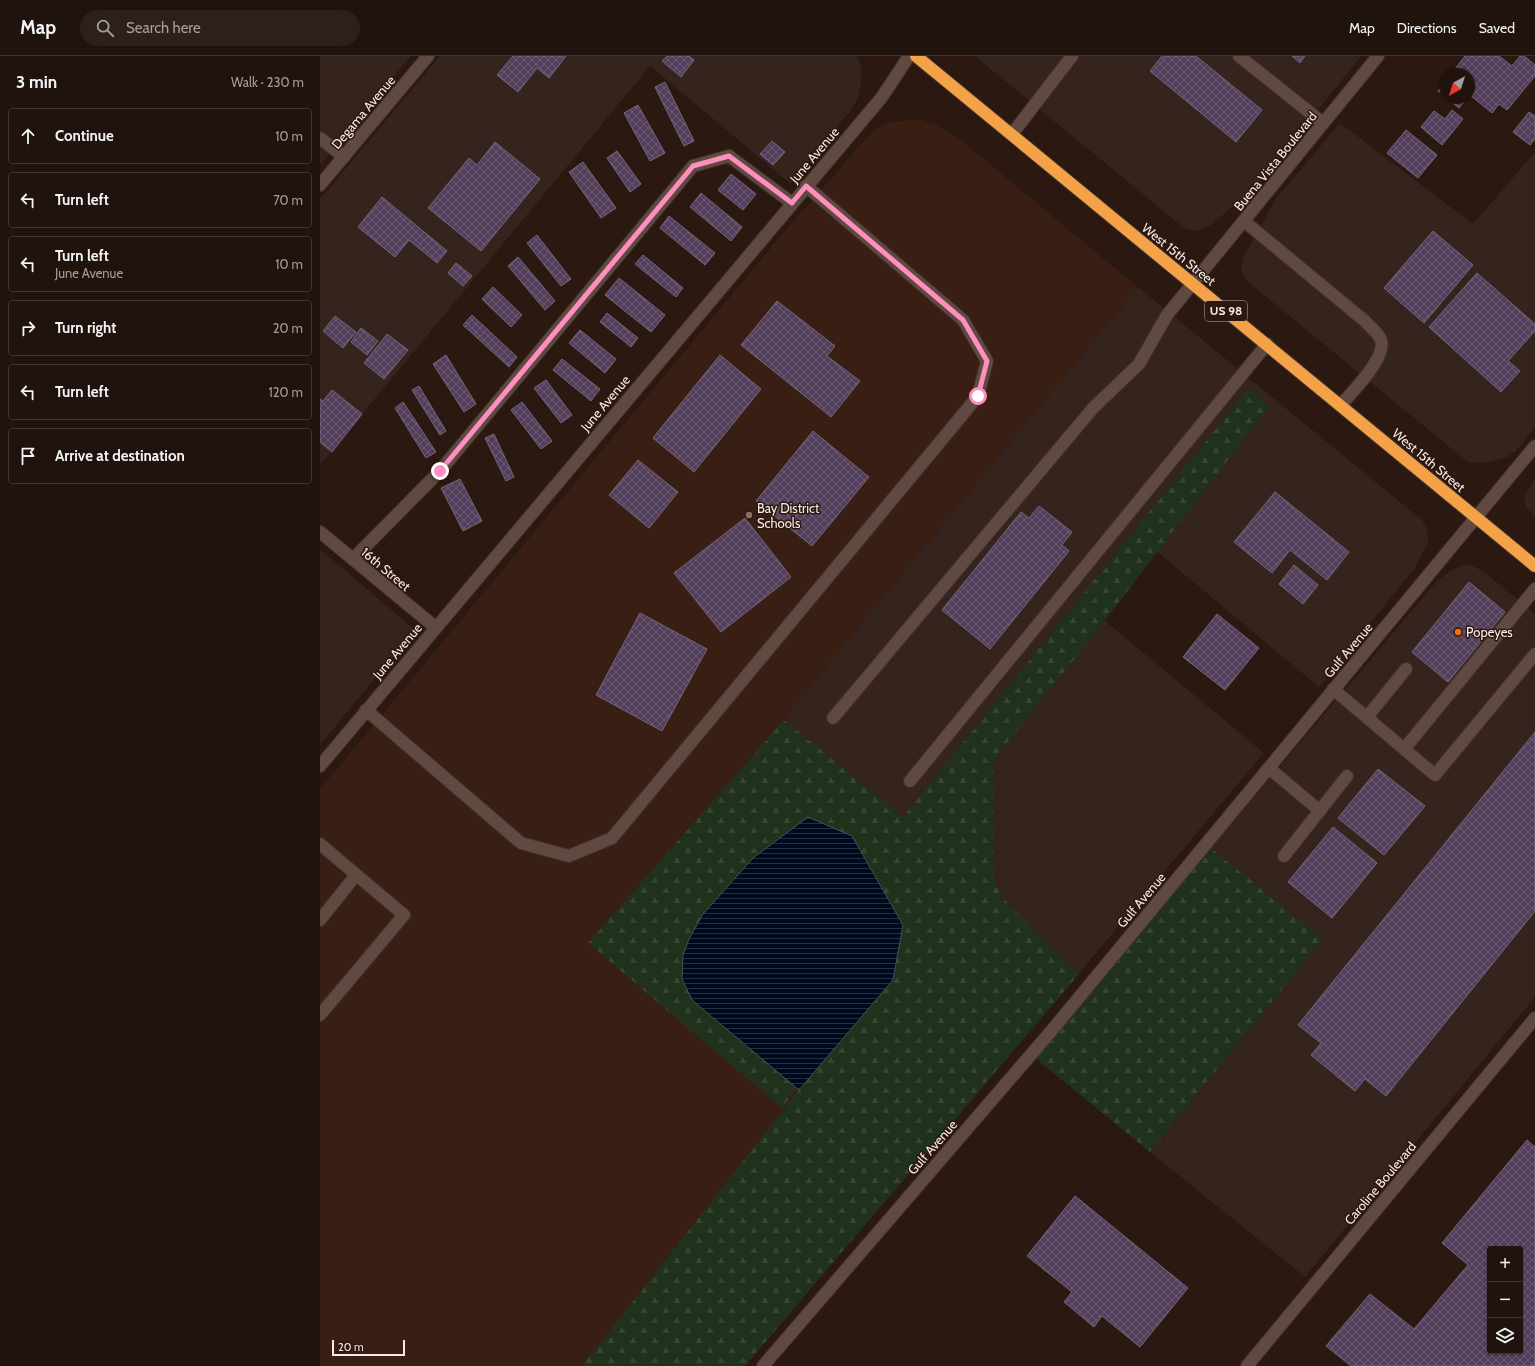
<!DOCTYPE html>
<meta charset="utf-8">
<style>
:root{--surface:#20120c;--page:#2d201a;--text:#f1f3f6;--muted:#a29e9d;--line:#3d322d}
body{margin:0;font-family:Cabin,sans-serif;background:var(--page);color:var(--text)}
.controls{position:absolute;right:12px;bottom:12px;display:grid;overflow:hidden;border-radius:4px;box-shadow:0 1px 3px #0004}
.controls button{width:36px;height:36px;display:grid;place-items:center;padding:0;border:0;border-bottom:1px solid var(--line);background:var(--surface);color:var(--text);font:20px sans-serif}
.compass{position:absolute;left:1119px;top:12px;width:36px;height:36px;border-radius:50%;background:var(--surface);box-shadow:0 1px 3px #0004;rotate:219deg}
.scale{position:absolute;left:12px;bottom:10px;width:73px;box-sizing:border-box;padding-left:4px;border:2px solid #f8e9e4;border-top:0;font-size:11px;line-height:14px;white-space:nowrap;color:#f8e9e4;-webkit-text-stroke:3px #2b1810;paint-order:stroke}
.stop{position:absolute;width:12px;height:12px;margin:-9px;border:3px solid #fd8ebe;border-radius:50%;background:#fff}
.stop.end{background:#fd8ebe;border-color:#fff;box-shadow:0 1px 4px #0008}
.list{margin:0;padding:0;list-style:none}
h2{display:flex;justify-content:space-between;align-items:center;height:52px;margin:0;padding:0 16px;font-size:17px}
h2 small{font-size:13px;font-weight:400;color:var(--muted)}
.list li{display:grid;grid-template-columns:26px 1fr auto;gap:12px;align-items:center;box-sizing:border-box;height:56px;margin:0 8px 8px;padding:0 8px;border:1px solid var(--line);border-radius:4px}
.list b{display:block;font-size:15px;white-space:nowrap}
.list p{margin:0;font-size:13px;white-space:nowrap;color:var(--muted)}
.list em{font-size:13px;font-style:normal;color:var(--muted)}
.icon{flex:none;width:22px;height:22px;fill:none;stroke:currentColor;stroke-width:2;stroke-linecap:round;stroke-linejoin:round}
.map{position:relative;flex:none;width:1215px;height:1310px;overflow:hidden}
header{display:flex;align-items:center;gap:24px;box-sizing:border-box;height:56px;padding:0 20px;background:var(--surface);border-bottom:1px solid var(--line)}
header strong{font-size:19px}
nav{display:flex;gap:22px;margin-inline-start:auto;font-size:14px}
.search{width:280px;height:36px;background:var(--page);display:flex;align-items:center;gap:10px;box-sizing:border-box;padding:0 14px;border-radius:22px;color:var(--muted);font-size:15px}
main{display:flex}
aside{flex:1;background:var(--surface)}
.map>svg:first-child{display:block}
.commercial{fill:#35231e}
.built{fill:#381e13}
.forest{fill:url(#forest-firs)}
.water{fill:url(#water-rules);stroke:#4a4d59}
.building{fill:url(#building-cross-hatch);stroke:#74667a;fill-rule:evenodd}
.lines{fill:none;stroke-linecap:round;stroke-linejoin:round}
.minor-casing{stroke:#41322e;stroke-width:14}
.highway-casing{stroke:#41322e;stroke-width:14}
.minor{stroke:#604940;stroke-width:12}
.highway{stroke:#f4a248;stroke-width:12}
.route{stroke:#fd8ebe;stroke-width:5}
.education-dot{fill:#8d6e63;stroke:#2b1810;stroke-width:1.5}
.food-dot{fill:#e8710a;stroke:#2b1810;stroke-width:1.5}
.labels{text-anchor:middle;stroke-width:3;stroke-linejoin:round;paint-order:stroke}
.shield{fill:#2b1810;stroke:#baaaa4;stroke-width:1}
.shield-label{font-size:12px;font-weight:bold;fill:#f8e9e4}
.street-label{font-size:13px;fill:#f8e9e4;stroke:#2b1810}
.poi-label{font-size:13px;fill:#f8e9e4;stroke:#2b1810;text-anchor:start}
</style>
<header>
<strong>Map</strong>
<div class="search"><svg class="icon" aria-label="search" viewBox="0 0 24 24"><circle cx="10" cy="10" r="6"/><path d="M15 15l6 6"/></svg>Search here</div>
<nav><a>Map</a><a>Directions</a><a>Saved</a></nav>
</header>
<main>
<aside>
<h2>3 min<small>Walk · 230 m</small></h2>
<ul class="list">
<li><svg class="icon" aria-label="ahead" viewBox="0 0 24 24"><path d="M12 20V5M6 11l6-6 6 6"/></svg><div><b>Continue</b></div><em>10 m</em></li>
<li><svg class="icon" aria-label="left" viewBox="0 0 24 24"><path d="M17 20v-9H6M10 6l-5 5 5 5"/></svg><div><b>Turn left</b></div><em>70 m</em></li>
<li><svg class="icon" aria-label="left" viewBox="0 0 24 24"><path d="M17 20v-9H6M10 6l-5 5 5 5"/></svg><div><b>Turn left</b><p>June Avenue</p></div><em>10 m</em></li>
<li><svg class="icon" aria-label="right" viewBox="0 0 24 24"><path d="M7 20v-9h11M14 6l5 5-5 5"/></svg><div><b>Turn right</b></div><em>20 m</em></li>
<li><svg class="icon" aria-label="left" viewBox="0 0 24 24"><path d="M17 20v-9H6M10 6l-5 5 5 5"/></svg><div><b>Turn left</b></div><em>120 m</em></li>
<li><svg class="icon" aria-label="arrive" viewBox="0 0 24 24"><path d="M6 21V4h12l-3 4 3 4H6"/></svg><div><b>Arrive at destination</b></div></li>
</ul>
</aside>
<div class="map">
<svg width="1215" height="1310" viewBox="0 0 1215 1310">
<defs>
<pattern id="forest-firs" width="22" height="20" patternUnits="userSpaceOnUse"><rect width="22" height="20" fill="#21321c"/><path d="M5 1l3.5 6h-7zM16 11l3.5 6h-7z" fill="#374632"/></pattern>
<pattern id="water-rules" width="6" height="5" patternUnits="userSpaceOnUse"><rect width="6" height="5" fill="#000a1e"/><path d="M0 2.5h6" fill="none" stroke="#262e3f"/></pattern>
<pattern id="building-cross-hatch" width="8" height="8" patternUnits="userSpaceOnUse"><rect width="8" height="8" fill="#523f5b"/><path d="M0 0l8 8M0 8l8-8" fill="none" stroke="#6c5b72"/></pattern>
</defs>
<rect width="100%" height="100%" fill="#2b1810"/>
<path class="commercial" d="M0,0H91L0,109Z
M120,0H537L541,10V25L539,39L534,50L471,128L330,10L0,409V143Z
M655,0H1041L937,130L891,169L876,175L864,172Z
M1020,67L1153,168L1215,96V371L1195,396L1187,401L1170,406L1149,407L928,226L923,219L921,214L923,202L955,144Z
M818,231L1102,464L1107,472L1108,487L1094,513L999,631L828,488L773,555L944,697L744,935L443,687Z
M1215,423V461L1206,451L1204,441Z
M0,493L95,574L0,689Z
M1144,509H1150L1163,515L1215,558V941L985,1221L830,1096L1003,883L891,792L1117,525L1130,515Z"/>
<path class="built" d="M599,63L615,68L636,80L818,231L443,687L618,829L558,1153L425,1310H0V733L464,176L544,85L555,74L570,66Z"/>
<path class="forest" d="M929,332L950,349L776,576L674,703V821L677,832L684,843L759,918L425,1310H262L479,1034L573,924L372,944L477,1032L462,1052L268,887L464,664L583,761Z
M891,792L1003,883L830,1096L715,1002Z"/>
<path class="water" d="M488,761L532,780L583,869L573,924L479,1034L372,944L362,923L363,899L369,883L383,858L433,802Z"/>
<path class="building" d="M193,0H246L229,22L217,12L198,36L177,19Z
M347,0H369L374,4L361,21L342,5Z
M842,0H876L942,54L916,86L830,15Z
M972,0H985L980,7Z
M1145,0H1179L1192,10L1200,0H1204L1215,9V20L1187,54L1179,48L1172,57L1150,39L1149,40V18H1131Z
M1125,25V40L1118,35Z
M345,26L374,85L364,90L335,31Z
M1127,42H1147L1139,52Z
M318,49L345,97L330,105L304,57Z
M1132,54L1143,63L1122,89L1101,71L1114,55L1125,63Z
M1209,56L1215,60V83L1210,89L1193,76Z
M1086,74L1117,99L1098,122L1067,97Z
M452,85L465,96L453,109L440,98Z
M175,86L220,123L161,195L108,152L149,102L157,109Z
M297,95L321,128L310,136L287,102Z
M263,106L296,152L281,162L249,116Z
M411,118L436,138L423,154L398,134Z
M381,137L422,171L411,185L370,151Z
M62,141L127,195L117,207L89,184L75,201L38,171Z
M349,160L395,197L385,209L340,172Z
M1113,175L1153,209L1104,267L1064,232Z
M217,179L251,223L241,230L207,187Z
M323,199L363,232L356,241L315,208Z
M198,201L235,245L225,254L188,210Z
M136,207L152,220L143,230L128,217Z
M1157,217L1215,268V275L1188,305L1200,315L1181,336L1109,271Z
M299,222L345,259L331,276L285,239Z
M173,231L202,259L191,271L162,243Z
M457,245L515,290L507,300L540,325L511,361L421,289Z
M287,257L318,282L311,291L280,266Z
M152,259L197,301L189,311L143,269Z
M15,260L36,276L23,292L3,275Z
M41,272L58,285L47,299L31,286Z
M260,274L296,303L285,317L249,287Z
M67,278L88,294L64,323L44,307Z
M126,299L156,348L144,356L113,308Z
M400,299L441,333L374,416L333,382Z
M242,303L280,333L271,345L233,314Z
M226,324L252,359L241,367L214,332Z
M99,330L126,375L120,379L92,334Z
M12,334L42,358L12,396L0,386V343L3,345Z
M83,346L116,396L106,402L75,352Z
M202,346L232,385L221,393L191,354Z
M493,375L549,421L492,490L436,445Z
M174,378L194,421L186,425L165,382Z
M318,404L358,436L329,472L289,439Z
M140,423L162,465L143,475L121,432Z
M955,436L1029,496L1007,524L970,494L952,517L914,486Z
M719,450L752,476L742,489L749,495L670,593L622,554L701,456L709,462Z
M425,462L471,521L401,576L354,517Z
M974,509L998,529L983,548L959,528Z
M1149,526L1185,556L1128,626L1092,596Z
M320,557L387,593L342,675L276,639Z
M897,558L939,592L905,634L863,601Z
M1215,676V855L1066,1040L1045,1023L1035,1035L991,999L1001,987L978,969Z
M1058,713L1105,750L1064,799L1018,762Z
M1013,771L1057,807L1012,862L968,826Z
M1207,1084L1215,1091V1310H1031L1006,1290L1050,1238L1094,1273L1148,1209L1122,1187ZM1170,1193H1200V1295H1170Z
M755,1140L868,1232L820,1291L782,1260L774,1271L744,1246L752,1236L707,1200Z"/>
<g class="lines">
<defs>
<path id="minor" d="M919,0L1003,67
M692,78L752,0
M0,82L24,101
M0,129L108,0
M924,165L1046,266C1050,271 1057,276 1060,282C1070,299 1031,337 1021,349
M0,476L115,571
M33,503L120,415L373,110L409,100L472,147
M1013,633L1115,719L1215,598
M46,654L201,787L249,800L292,782L658,340L667,305L643,264L486,130
M1047,661L1086,613
M513,662L773,352L819,308L847,259L1058,0
M1085,692L1215,533
M0,710L562,41L589,0
M949,712L1000,755
M590,725L947,288
M0,788L84,859L0,959
M964,800L1027,720
M0,864L36,819
M443,1310L733,973L1215,390
M927,1310L1215,962"/>
<path id="highway" d="M596,0L1215,510"/>
</defs>
<use href="#minor" class="minor-casing"/>
<use href="#highway" class="highway-casing"/>
<use href="#minor" class="minor"/>
<use href="#highway" class="highway"/>
</g>
<g class="lines">
<path class="route" d="M120,415L373,110L409,100L472,147L486,130L643,264L667,305L658,340"/>
</g>
<circle class="education-dot" cx="429" cy="459" r="4"/>
<circle class="food-dot" cx="1138" cy="576" r="4"/>
<g class="labels">
<rect class="shield" x="885" y="245" width="42" height="20" rx="3"/>
<g class="shield-label">
<text x="906" y="259">US 98</text>
</g>
<g class="street-label">
<text transform="translate(43 56) rotate(-50)" y="5">Degama Avenue</text>
<text transform="translate(494 99) rotate(-50)" y="5">June Avenue</text>
<text transform="translate(955 105) rotate(-51)" y="5">Buena Vista Boulevard</text>
<text transform="translate(859 198) rotate(39)" y="5">West 15th Street</text>
<text transform="translate(285 347) rotate(-50)" y="5">June Avenue</text>
<text transform="translate(1109 404) rotate(40)" y="5">West 15th Street</text>
<text transform="translate(66 513) rotate(40)" y="5">16th Street</text>
<text transform="translate(1028 594) rotate(-50)" y="5">Gulf Avenue</text>
<text transform="translate(77 595) rotate(-50)" y="5">June Avenue</text>
<text transform="translate(821 844) rotate(-50)" y="5">Gulf Avenue</text>
<text transform="translate(612 1091) rotate(-49)" y="5">Gulf Avenue</text>
<text transform="translate(1060 1127) rotate(-50)" y="5">Caroline Boulevard</text>
</g>
<g class="poi-label">
<text x="437" y="457">Bay District<tspan x="437" dy="15">Schools</tspan></text>
<text x="1146" y="581">Popeyes</text>
</g>
</g>
</svg>
<div class="controls">
<button>+</button>
<button>−</button>
<button><svg class="icon" aria-label="layers" viewBox="0 0 24 24"><path d="M12 4l9 5-9 5-9-5zM3 14l9 5 9-5"/></svg></button>
</div>
<svg class="compass" viewBox="-18 -18 36 36"><path d="M0-13l5 13h-10z" fill="#e53935"/><path d="M0 13l5-13h-10z" fill="#a29e9d"/></svg>
<div class="scale">20 m</div>
<div class="stop" style="left:658px;top:340px"></div>
<div class="stop end" style="left:120px;top:415px"></div>
</div>
</main>
